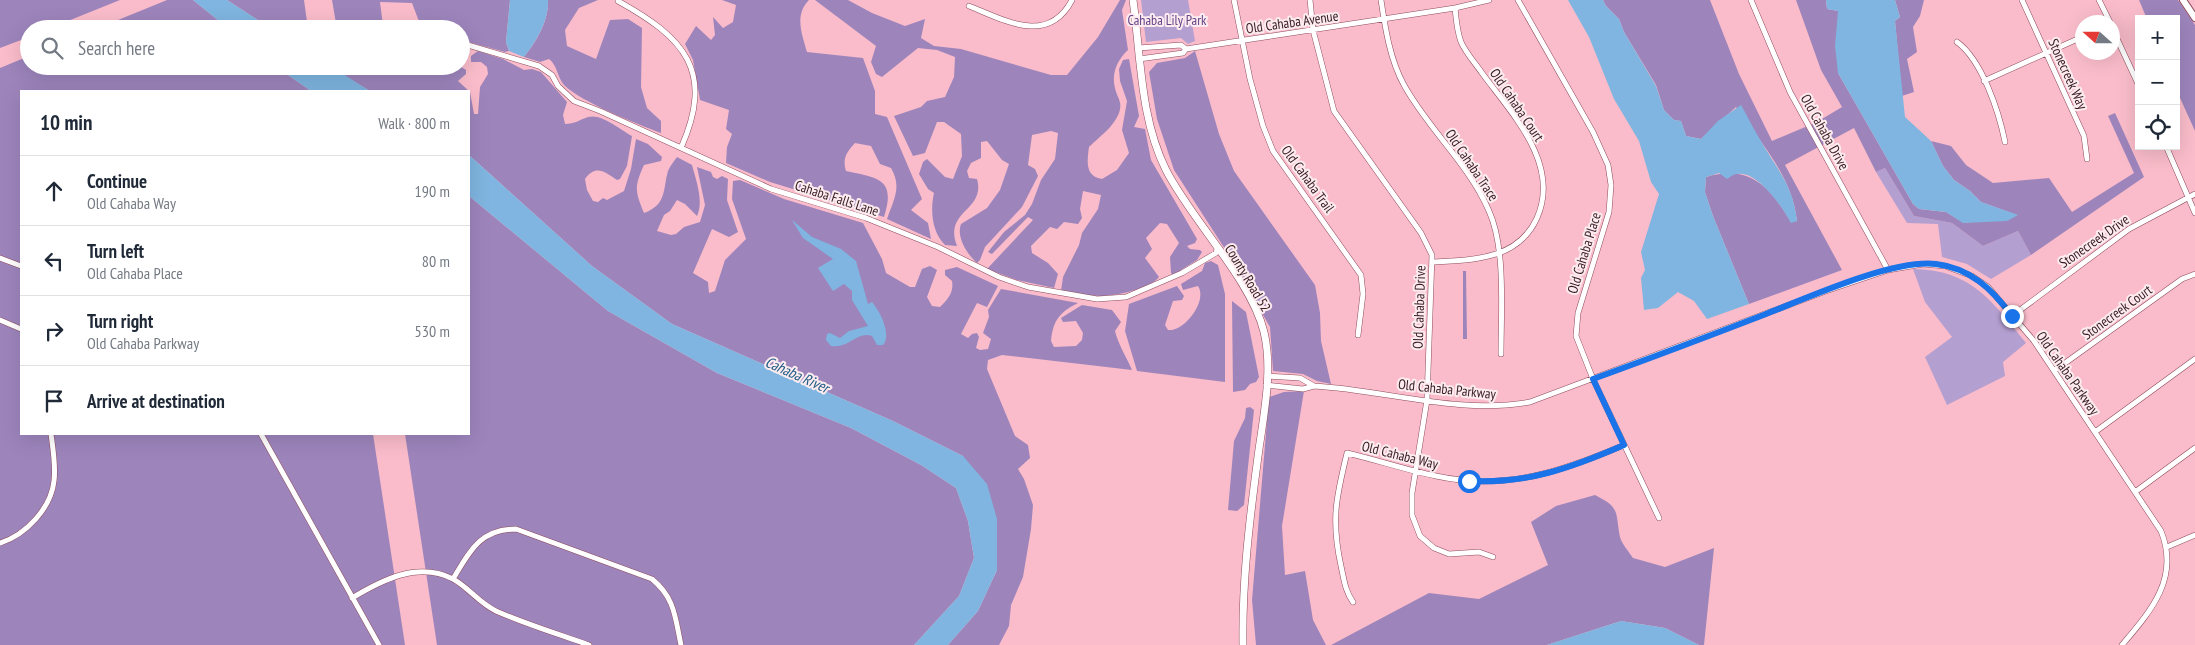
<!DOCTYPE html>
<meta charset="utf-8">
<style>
:root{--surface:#fff;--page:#f6f6f7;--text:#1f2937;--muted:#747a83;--line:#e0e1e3}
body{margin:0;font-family:"PT Sans Narrow",sans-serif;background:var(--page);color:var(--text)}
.controls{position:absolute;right:15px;top:15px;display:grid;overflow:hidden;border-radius:0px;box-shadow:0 5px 20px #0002}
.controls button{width:45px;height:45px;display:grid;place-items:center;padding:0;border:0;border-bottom:1px solid var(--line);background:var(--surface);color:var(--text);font:25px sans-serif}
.compass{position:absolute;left:2075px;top:15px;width:45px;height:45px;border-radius:50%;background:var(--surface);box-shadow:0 5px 20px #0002;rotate:291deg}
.stop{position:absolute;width:15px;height:15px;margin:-11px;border:4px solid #1a73e8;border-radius:50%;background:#fff}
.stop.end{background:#1a73e8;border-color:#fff;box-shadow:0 1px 5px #0008}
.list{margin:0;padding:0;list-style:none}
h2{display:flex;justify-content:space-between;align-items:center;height:65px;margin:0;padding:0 20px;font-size:21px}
h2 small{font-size:16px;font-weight:400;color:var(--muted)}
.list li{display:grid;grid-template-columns:32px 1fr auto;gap:15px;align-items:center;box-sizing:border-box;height:70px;padding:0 20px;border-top:1px solid var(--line)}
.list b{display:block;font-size:19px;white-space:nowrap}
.list p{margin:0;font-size:16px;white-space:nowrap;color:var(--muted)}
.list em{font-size:16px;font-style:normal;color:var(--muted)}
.icon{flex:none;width:28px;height:28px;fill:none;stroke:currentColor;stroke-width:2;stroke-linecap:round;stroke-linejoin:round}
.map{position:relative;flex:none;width:2195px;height:645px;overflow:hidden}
.search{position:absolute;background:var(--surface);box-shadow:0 5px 20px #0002;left:20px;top:20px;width:450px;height:55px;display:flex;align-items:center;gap:12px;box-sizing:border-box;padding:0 18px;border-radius:28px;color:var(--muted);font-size:19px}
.panel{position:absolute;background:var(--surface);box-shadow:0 5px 20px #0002;left:20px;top:90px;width:450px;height:345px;border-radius:0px}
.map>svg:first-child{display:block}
.green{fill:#b49fd1}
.forest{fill:#9d85bc}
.water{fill:#7fb5e0}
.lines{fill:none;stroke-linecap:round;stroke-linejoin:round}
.minor-casing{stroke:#8d4b5d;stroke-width:6}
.tertiary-casing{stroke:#8d4b5d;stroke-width:8}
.secondary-casing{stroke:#8d4b5d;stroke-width:8}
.minor{stroke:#fff;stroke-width:5}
.tertiary{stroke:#fff;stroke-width:6}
.secondary{stroke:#fff;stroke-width:7}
.route{stroke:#1a73e8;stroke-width:6}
.labels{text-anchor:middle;stroke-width:4;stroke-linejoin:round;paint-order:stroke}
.park-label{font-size:14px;fill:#634288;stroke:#fcecef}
.street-label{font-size:14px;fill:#361a21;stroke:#fcecef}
.water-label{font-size:15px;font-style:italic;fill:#215c86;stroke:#fcecef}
</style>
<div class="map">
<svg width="2195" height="645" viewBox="0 0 2195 645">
<rect width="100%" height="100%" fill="#fabcca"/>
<path class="green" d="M1141,0H1188L1195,41L1188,44L1181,38L1146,42Z
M1885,168L1914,216L1952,223L1983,246L2018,231L2031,255L1991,279L1967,264L1942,257L1938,224L1907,223L1876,172Z
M1913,269C1972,270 1992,301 2026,343L2003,362L2005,376L1947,405L1925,357L1952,337L1925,302Z"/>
<path class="forest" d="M0,0H120L48,29H29V37L0,48Z
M167,0H193L229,29H96Z
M227,0H304L308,29H272Z
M332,0H510L506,42L509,51L505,52L461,40V29H430L420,24L412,3L380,2L383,26L400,29H337Z
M548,0H598L579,8L565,30L567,46L596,59L610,20L628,19L642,28L641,87L647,108L661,121V133C637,124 581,102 564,85C557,77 558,66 549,59L540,62L524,57C536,42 549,21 548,0Z
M722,0H809C794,15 802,34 807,52L863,58L875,91V114L887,117L922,199L911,210L928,223L931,239L887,219C894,199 902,187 891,168L880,164L871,146L855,143C847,152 842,158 846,171C879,178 896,179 884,217L770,182L726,163L727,147L732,134L726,129L729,110L700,100L693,60L685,44L696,26L711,40L715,35L713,17L723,28L733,22L736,5Z
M815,0H848L872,13L905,26L925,19L921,38L934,46L961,49L1051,75H1067L1098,37L1120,0H1126L1122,10L1128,50C1118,59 1111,73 1115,88C1117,98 1123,101 1119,113C1113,128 1100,136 1089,147C1087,162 1085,176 1102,179L1117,170L1129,153L1122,130L1127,101L1120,81L1119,69L1123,60L1129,59L1139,116L1134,127L1145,129L1151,160L1197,239L1195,243L1187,246L1190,249L1200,250L1202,252L1197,260L1173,275L1171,273L1170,257L1179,243L1167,224L1160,223L1146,238L1152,249L1145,258L1159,277C1150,289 1115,296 1100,296C1087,296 1073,293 1061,291L1063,277L1079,245L1082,233L1098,209L1101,195L1083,191L1080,209L1082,218L1078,224L1064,222L1057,229L1050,227L1031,246L1032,253L1048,263L1058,274L1054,288L1017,280L987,269L1033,220L1028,217L992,254L988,252L1004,232L1025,215L1032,204L1041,180L1055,159L1058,133L1051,131L1032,135L1028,165L1035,169L1038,176L1022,207L985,247L980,260L977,263C967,254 956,237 961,224L987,208L1000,190L1009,164L1002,160L987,141L981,142V158L971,163L967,171L969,178L977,179C986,211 943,210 957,246L945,245C932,232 930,211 934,193L928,189L919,174L923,162L927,159L945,177L953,179L962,156L961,134L944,122H937L925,153L913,156L894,116L921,107L927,101L945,97L954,77L955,57L937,50L918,48L882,77L876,74L871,62L876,46Z
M1603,0H1710L1739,74L1772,141L1817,122L1842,107L1821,70L1796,0H1826L1827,9L1838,11V73L1913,204L1919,209L1946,212L1964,223L2017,215L1981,202L1970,191L1954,180L1943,166L1931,141L1951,146L1966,165L1993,183L2049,178L2072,212L2134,173L2108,116L2115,113L2144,177L2031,255L2018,231L1983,246L1952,223L1914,216L1885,168L1876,172L1854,128L1785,165L1842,270L1749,304L1713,216L1705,192L1706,177C1750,164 1770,187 1791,222L1797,221C1792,176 1761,143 1736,107L1701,139L1686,136L1681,121L1674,120L1664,110L1656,85L1624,32L1619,19L1606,6Z
M1895,0H1924L1920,16L1913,27L1917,52L1907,59L1914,92L1902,96L1895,21L1900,17Z
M2139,0H2178L2195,25V131L2176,89V19H2147Z
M478,51L503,59L524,70L532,69L541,72L567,102L563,115L565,124C575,124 579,120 588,117C601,113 621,130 632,136L627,166L620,179L617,180C605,172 596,164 585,179L587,190L593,201L598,202L603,198L607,200L624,191L631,169L636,139L648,144L662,157L661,161L644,165C634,187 635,191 644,213C667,205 663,188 668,171C670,166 674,161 677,157L692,165C696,180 704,201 697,216L685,204L677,200L670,211L664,215L657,231L671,235L676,234L684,227L700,222L705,205L697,167L711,172L713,177L717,179L722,176L728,179L727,200L738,232L729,237L712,229L693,273L708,282L709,293L715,291L725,260L746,239L732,199L733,181L740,180L784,199L863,223L882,259L886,273L910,287H915L922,269L930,266L937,270L927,297L932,306L940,307C948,299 954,292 952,281L945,275V270L957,267L998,286L987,307L977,303L961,334L968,338L972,334L977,333L979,337L976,348L980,350L988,349L991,339L983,333L989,317L988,310L1001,289L1078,303C1060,312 1053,320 1051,341L1054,347L1076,346L1082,340L1083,333L1076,321L1063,322L1061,318L1082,305L1112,310L1121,322L1115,331C1118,344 1126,356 1132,370L1002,355L988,360L987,369L1015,436L1028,445L1030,458L1018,469L1024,479L1033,505L1031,529L1023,577L1011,605L1009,626L999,645H948L978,611L997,570L963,456L893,421L672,324L592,266L469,155V91H370L345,76L344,66H460L466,70V74L458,81L470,92L474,114H478L480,87L488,74L487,67L481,62H471V56Z
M1195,51L1219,134L1234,171L1315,285L1320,313L1321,341L1331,384L1317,381L1303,374L1273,371L1270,327L1225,249L1174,170L1157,119L1149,72L1157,63L1185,58Z
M29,56V66H275L311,91H21V434H373L405,645H0V68Z
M469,196L608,311L717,373L851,428L921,465L956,488L968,521L974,558L959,596L914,645H437L405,434H469Z
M1211,261L1218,265L1225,294V382L1137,371L1125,331L1129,304L1177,286L1184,296L1182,300L1173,301L1165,325L1168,330C1184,332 1208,301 1198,286L1183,290L1181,284L1202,271L1205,263Z
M1463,271H1466L1467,339H1463Z
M1232,301L1246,312L1259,377L1256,382L1250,384L1245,390L1233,392Z
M1304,391L1282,526L1285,575L1305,571L1313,620L1326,645H1256L1252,600L1269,397L1284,392Z
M1250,407L1254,410L1244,505L1237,511L1228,510L1234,441L1245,418L1246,408Z
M1595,495C1621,508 1615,512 1620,537C1622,544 1629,552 1633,558L1665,567L1714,548L1704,645H1699L1665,628L1621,621L1547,645H1331L1429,593L1479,599L1548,565L1531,522L1556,506Z"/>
<path class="water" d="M193,0H227L272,29H229Z
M510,0H548C549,20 536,42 524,57L509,51L506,42Z
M1568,0H1603L1606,6L1619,19L1624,32L1656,86L1664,110L1674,120L1681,121L1686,136L1701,139L1718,121L1741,105C1748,117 1754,130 1762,143C1779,172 1793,186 1797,221L1791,223C1783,207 1757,170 1737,174C1734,174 1730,177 1727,179L1719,173L1706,177L1705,192L1713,216L1749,304L1707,319L1694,301L1678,292L1658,308L1644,310L1641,278L1645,270L1641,252L1659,194L1651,182L1639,141L1614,99L1589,37Z
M1826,0H1895L1900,17L1895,21L1905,117L1931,141L1943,166L1954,180L1970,191L1981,202L2018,215L2007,221L1963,223L1946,212L1919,209L1913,204L1838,73L1835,46L1838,11L1827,9Z
M275,66H330L370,91H311Z
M469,155L592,266L672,324L893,421L963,456L987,484L997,519V570L978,611L948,645H914L959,596L974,558L968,521L956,488L921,465L851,428L717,373L608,311L469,196Z
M792,220L812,237L841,249L856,261L868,304L872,302C880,311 892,335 883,345H877L872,336C857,331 849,349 831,346L826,340L827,334L830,333L840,338L849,331L868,326L852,300V291L844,284L833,291L818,268L833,259L803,238Z
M1621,621L1665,628L1699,645H1547Z"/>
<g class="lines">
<defs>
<path id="minor" d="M1234,0L1250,79L1263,126L1273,151L1361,275L1363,294L1358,335
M1310,0L1313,30L1334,111L1421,233L1432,255L1427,400L1412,493V515L1420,536L1434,548L1449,554L1479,552L1493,557
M1381,0C1385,27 1390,60 1404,85C1428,129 1469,164 1489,211C1506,248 1501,312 1501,354
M1518,0L1593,132L1608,165L1611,185L1609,212L1578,313L1576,336L1593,379L1659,518
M1751,0L1790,92L1888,270
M2022,0L2084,136L2087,159
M2099,0L2110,22
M618,1C685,38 715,71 681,148
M969,6C1004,20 1048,46 1072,0
M2112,28L2139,86
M1957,42C1982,60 1999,112 2005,142
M461,43L539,66L552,75L558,86L574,101L600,111L771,189L866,218L938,247L999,277L1028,287L1097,299L1126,297L1182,273L1216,253L1217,249
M1138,48L1181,45L1186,49
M1139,59L1183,53L1186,49L1455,8L1489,0
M1984,81L2082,37
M2166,146L2195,213
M0,258L21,266
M1432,262C1473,260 1518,260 1537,218C1561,164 1512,114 1482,73C1475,63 1466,53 1461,42C1457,31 1456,19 1455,8
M2012,316L2129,229L2195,194
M0,320L21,329
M2054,371L2182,279L2195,274
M1266,385L1303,389L1314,386L1300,378L1267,376
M1314,386C1386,390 1459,415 1530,402L1826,291L1888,270L1923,264L1945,266L1972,276L1988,287L2034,341L2161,531C2180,578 2151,611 2122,645
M2095,432L2195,359
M261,434L379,645
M2135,492L2195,448
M0,543C26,535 51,508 54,481C56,466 53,449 51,434
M2167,547L2195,535
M453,579C470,551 480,529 516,529L652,579C675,598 675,617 681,645
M352,598C382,580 418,561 453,579C468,587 479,603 496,611C525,624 558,634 589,645
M1353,602C1345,591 1344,579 1341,566C1331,520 1336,498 1347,453C1377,460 1406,470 1436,476C1505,491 1561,472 1624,445"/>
<path id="tertiary" d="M2183,0L2195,18"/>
<path id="secondary" d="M1133,0C1141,57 1140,118 1166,170C1192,221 1251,279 1264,332C1274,374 1262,422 1257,464C1249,524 1242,584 1243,645"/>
</defs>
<use href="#minor" class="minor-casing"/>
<use href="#tertiary" class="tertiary-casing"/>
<use href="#secondary" class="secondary-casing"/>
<use href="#minor" class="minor"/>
<use href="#tertiary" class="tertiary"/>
<use href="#secondary" class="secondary"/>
</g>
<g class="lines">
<path class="route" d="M1469,481C1527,484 1571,468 1624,445L1593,379C1651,358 1709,336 1766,314C1809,297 1893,259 1936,264C1970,268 1992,289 2012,316"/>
</g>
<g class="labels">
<g class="park-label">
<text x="1167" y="25">Cahaba Lily Park</text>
</g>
<g class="street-label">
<text transform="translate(1292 22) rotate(-8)" y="5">Old Cahaba Avenue</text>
<text transform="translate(2068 74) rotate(66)" y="5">Stonecreek Way</text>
<text transform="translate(1517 105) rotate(56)" y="5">Old Cahaba Court</text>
<text transform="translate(1825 132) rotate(61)" y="5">Old Cahaba Drive</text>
<text transform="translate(1472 165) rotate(56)" y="5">Old Cahaba Trace</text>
<text transform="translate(1308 179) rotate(54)" y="5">Old Cahaba Trail</text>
<text transform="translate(837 198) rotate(18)" y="5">Cahaba Falls Lane</text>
<text transform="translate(2094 241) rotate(-35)" y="5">Stonecreek Drive</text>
<text transform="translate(1584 253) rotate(-73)" y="5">Old Cahaba Place</text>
<text transform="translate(1248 278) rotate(59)" y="5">County Road 52</text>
<text transform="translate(1419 307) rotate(-88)" y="5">Old Cahaba Drive</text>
<text transform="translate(2117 312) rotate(-36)" y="5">Stonecreek Court</text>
<text transform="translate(2068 373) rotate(55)" y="5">Old Cahaba Parkway</text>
<text transform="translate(1447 389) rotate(6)" y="5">Old Cahaba Parkway</text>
<text transform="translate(1400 455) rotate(14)" y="5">Old Cahaba Way</text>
</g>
<g class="water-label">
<text transform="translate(797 375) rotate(24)" y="5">Cahaba River</text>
</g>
</g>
</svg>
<div class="controls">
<button>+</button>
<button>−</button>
<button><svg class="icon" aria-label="locate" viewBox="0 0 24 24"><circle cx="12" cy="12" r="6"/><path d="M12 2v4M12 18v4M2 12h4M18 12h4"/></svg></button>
</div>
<svg class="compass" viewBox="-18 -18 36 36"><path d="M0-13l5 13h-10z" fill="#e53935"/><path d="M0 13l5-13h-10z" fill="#747a83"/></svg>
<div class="stop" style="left:1469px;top:481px"></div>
<div class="stop end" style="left:2012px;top:316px"></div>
<div class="search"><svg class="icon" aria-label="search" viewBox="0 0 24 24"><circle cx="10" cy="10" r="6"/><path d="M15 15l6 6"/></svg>Search here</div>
<section class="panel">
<h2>10 min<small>Walk · 800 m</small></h2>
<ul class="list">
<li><svg class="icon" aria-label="ahead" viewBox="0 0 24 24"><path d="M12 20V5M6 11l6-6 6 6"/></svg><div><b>Continue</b><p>Old Cahaba Way</p></div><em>190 m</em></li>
<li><svg class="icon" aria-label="left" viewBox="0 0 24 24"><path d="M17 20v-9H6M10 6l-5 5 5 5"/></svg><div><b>Turn left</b><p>Old Cahaba Place</p></div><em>80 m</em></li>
<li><svg class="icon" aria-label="right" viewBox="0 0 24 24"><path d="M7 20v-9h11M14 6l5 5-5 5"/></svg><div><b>Turn right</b><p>Old Cahaba Parkway</p></div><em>530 m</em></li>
<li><svg class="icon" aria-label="arrive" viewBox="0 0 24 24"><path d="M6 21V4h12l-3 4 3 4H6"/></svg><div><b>Arrive at destination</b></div></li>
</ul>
</section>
</div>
